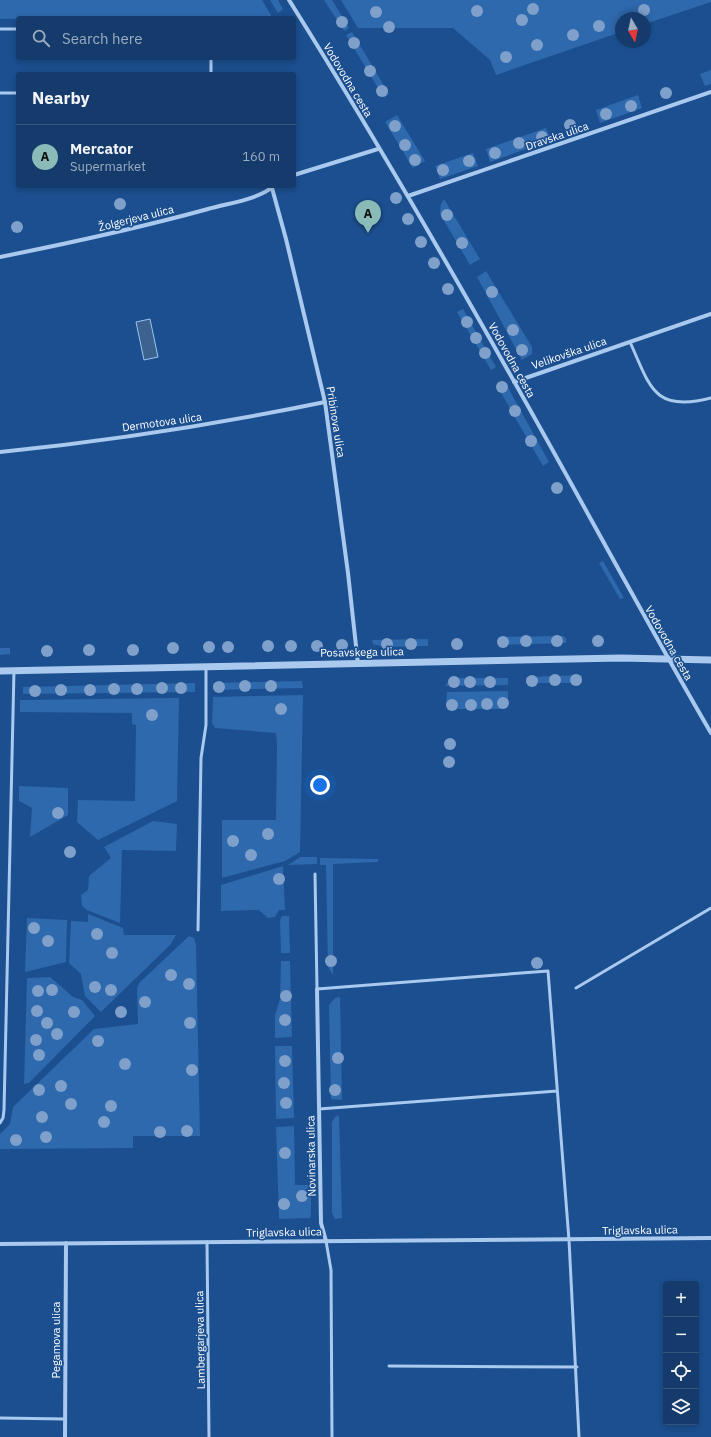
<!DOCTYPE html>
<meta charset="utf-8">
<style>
:root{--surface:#143b6b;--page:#1d4271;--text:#f1f3f6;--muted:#9dadc1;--line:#33557e;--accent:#8bbbb9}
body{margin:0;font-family:"IBM Plex Sans",sans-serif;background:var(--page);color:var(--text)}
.controls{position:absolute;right:12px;bottom:12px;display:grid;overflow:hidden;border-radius:4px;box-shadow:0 2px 6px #0003}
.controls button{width:36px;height:36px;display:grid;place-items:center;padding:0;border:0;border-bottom:1px solid var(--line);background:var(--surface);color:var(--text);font:20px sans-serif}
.compass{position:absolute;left:615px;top:12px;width:36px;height:36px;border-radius:50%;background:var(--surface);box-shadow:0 2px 6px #0003;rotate:171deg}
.you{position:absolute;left:320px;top:785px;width:14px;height:14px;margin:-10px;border:3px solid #fff;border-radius:50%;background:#1a73e8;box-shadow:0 0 0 6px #1a73e833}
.badge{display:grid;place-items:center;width:26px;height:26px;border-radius:50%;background:var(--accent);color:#111;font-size:13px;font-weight:700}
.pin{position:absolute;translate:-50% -33px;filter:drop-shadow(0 1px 2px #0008)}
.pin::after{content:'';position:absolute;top:21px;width:14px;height:12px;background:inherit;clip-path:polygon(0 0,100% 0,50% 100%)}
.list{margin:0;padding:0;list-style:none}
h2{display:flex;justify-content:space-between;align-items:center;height:52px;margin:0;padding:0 16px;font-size:17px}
h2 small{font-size:13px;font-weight:400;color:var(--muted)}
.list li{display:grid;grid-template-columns:26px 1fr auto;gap:12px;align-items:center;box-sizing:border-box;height:64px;padding:0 16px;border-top:1px solid var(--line)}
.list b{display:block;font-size:15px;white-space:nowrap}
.list p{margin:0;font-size:13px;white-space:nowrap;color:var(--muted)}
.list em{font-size:13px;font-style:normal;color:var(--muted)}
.icon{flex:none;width:22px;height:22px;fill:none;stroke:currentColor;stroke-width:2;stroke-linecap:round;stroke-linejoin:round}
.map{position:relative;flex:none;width:711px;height:1437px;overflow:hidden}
.search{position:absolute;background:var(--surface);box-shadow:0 2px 6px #0003;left:16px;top:16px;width:280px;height:44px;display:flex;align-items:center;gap:10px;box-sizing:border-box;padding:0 14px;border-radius:4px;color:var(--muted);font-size:15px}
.panel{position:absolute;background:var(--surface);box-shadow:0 2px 6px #0003;left:16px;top:72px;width:280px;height:116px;border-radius:4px}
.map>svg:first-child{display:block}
.green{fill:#2e69ad}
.water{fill:#3c6290;stroke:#9cc4f0}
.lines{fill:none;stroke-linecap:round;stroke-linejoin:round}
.service{stroke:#a9c9ee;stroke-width:3}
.minor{stroke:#a9c9ee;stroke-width:4}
.tertiary{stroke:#a9c9ee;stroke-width:7}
.tree{fill:#7ea0ca}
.labels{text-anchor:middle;stroke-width:3.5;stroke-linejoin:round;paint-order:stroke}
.street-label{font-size:11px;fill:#fff;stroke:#1b4f8f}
</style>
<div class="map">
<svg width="711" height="1437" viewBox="0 0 711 1437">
<rect width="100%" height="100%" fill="#1b4f8f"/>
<path class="green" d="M0,0H262L272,17L0,19Z
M270,0H278L283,9L278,13Z
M324,0H332L349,28L344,31Z
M341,0H711V2L645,24V18H621V32L496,75L490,60L453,28H358Z
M352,32L389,94L384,98L346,35Z
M711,70V84L705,86L700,74Z
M638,95L642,108L600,123L596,110Z
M397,115L425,161L413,168L385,122Z
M546,128L551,140L490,162L486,149Z
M473,153L478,166L440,179L435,166Z
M444,199L480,259L470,265L440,214L441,204Z
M486,271L532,347V354L522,360L477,277Z
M463,309L496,367L491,370L457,312Z
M505,382L549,462L543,466L497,386Z
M603,561L624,598L620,599L599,563Z
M563,636L566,638V643L499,645L498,637Z
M428,639V646L384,647L373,644L372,640Z
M0,648H10V654L0,655Z
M582,675V683H526V677Z
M451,678H508V685L445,686Z
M302,681L303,688L213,690V683Z
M195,683V692L23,694V687Z
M508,691V704L501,709H451L446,704L447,692Z
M303,695L300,852L285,861L222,878V820H276L277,745L276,733L215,728L212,723L213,697Z
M179,698L177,801L98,840L77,822L78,800L135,801L136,725L132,724V713L20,712V700Z
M19,786L68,788V815L30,837L32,808L19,801Z
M153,821L177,824L176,851L122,850L120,923L87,910L82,906L81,895L88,890L89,876L111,858L104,847Z
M300,857H317V864L288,865Z
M320,858L378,859V862L333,864V975L328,967L326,865H320Z
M283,866L285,910H279L275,917L268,918L259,910L221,911V885Z
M88,914L123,928L124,935H176L170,945L101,1012L85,996L81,974L69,963L71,921L88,922Z
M282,916H289L290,953H281L280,920Z
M27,918L67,920L66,962L25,972Z
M189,936L194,938L196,945L200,1136H133V1148L0,1149V1134L10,1124L13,1107L94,1029L138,1024L137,989L139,983Z
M281,961H290L292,1037L275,1038V1016L280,998Z
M50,977L73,997L82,1000L95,1016L29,1083L24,1084L27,978Z
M340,997L342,1100L331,1099L329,1005L335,998Z
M275,1046H292L294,1118L276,1119Z
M339,1115L342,1218L335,1219L332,1213V1122L335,1117Z
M294,1126L295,1185H308L311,1187V1215L310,1218L279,1219L276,1127Z"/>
<path class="water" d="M150,319L158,357L144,360L136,322Z"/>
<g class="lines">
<path class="service" d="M0,29H18
M211,58V74
M0,93H18
M630,342C650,386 653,413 711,398
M315,874L317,989L548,971L569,1240L579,1437
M198,930L201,758L206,725V667
M576,988L711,908
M319,1109L557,1091
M0,1123L3,1118L4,1110L14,670
M326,1241L331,1270L332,1437
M207,1242L209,1437
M389,1366L577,1367
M0,1418L65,1419"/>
<path class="minor" d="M289,0C365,121 437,245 507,369C576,490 641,613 711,733
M294,175L378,149
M272,188L286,239L325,402L348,573L358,664
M408,196L711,92
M0,257C70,243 139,228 208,209C229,203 257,200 274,186
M514,382L711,314
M0,452C109,441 218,424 325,402
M317,989L321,1223L326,1241
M0,1244L711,1238
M65,1437L66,1243"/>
<path class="tertiary" d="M0,671L621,658L711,660"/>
</g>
<g class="tree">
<circle cx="533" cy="9" r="6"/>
<circle cx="644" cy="10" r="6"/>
<circle cx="477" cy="11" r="6"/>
<circle cx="376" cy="12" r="6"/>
<circle cx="522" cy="20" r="6"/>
<circle cx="342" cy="22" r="6"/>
<circle cx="599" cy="26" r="6"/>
<circle cx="389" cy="27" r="6"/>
<circle cx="573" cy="35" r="6"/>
<circle cx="354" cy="43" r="6"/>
<circle cx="537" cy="45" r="6"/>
<circle cx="506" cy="57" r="6"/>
<circle cx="370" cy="71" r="6"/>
<circle cx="382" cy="91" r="6"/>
<circle cx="666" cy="93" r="6"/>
<circle cx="631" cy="106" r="6"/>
<circle cx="606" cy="114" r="6"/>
<circle cx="570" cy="125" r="6"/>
<circle cx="395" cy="126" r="6"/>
<circle cx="542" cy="137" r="6"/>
<circle cx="519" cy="143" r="6"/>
<circle cx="405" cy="145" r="6"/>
<circle cx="495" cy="153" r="6"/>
<circle cx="415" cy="160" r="6"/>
<circle cx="469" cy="161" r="6"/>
<circle cx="443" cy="170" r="6"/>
<circle cx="396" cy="198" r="6"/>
<circle cx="120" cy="204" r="6"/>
<circle cx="447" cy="215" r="6"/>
<circle cx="408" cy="219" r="6"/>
<circle cx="17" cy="227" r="6"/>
<circle cx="421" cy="242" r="6"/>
<circle cx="462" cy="243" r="6"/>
<circle cx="434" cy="263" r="6"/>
<circle cx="448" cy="289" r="6"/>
<circle cx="492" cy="292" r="6"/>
<circle cx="467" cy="322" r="6"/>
<circle cx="513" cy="330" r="6"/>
<circle cx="476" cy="338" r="6"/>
<circle cx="522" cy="350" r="6"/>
<circle cx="485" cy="353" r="6"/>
<circle cx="502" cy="387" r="6"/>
<circle cx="515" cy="411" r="6"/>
<circle cx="531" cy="441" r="6"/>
<circle cx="557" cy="488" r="6"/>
<circle cx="526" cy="641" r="6"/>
<circle cx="557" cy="641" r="6"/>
<circle cx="598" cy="641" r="6"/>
<circle cx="503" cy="642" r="6"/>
<circle cx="387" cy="644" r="6"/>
<circle cx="411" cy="644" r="6"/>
<circle cx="457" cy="644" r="6"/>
<circle cx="342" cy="645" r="6"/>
<circle cx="268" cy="646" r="6"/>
<circle cx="291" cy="646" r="6"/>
<circle cx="317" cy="646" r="6"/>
<circle cx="209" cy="647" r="6"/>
<circle cx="228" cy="647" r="6"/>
<circle cx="173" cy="648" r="6"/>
<circle cx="89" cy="650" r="6"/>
<circle cx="133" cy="650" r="6"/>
<circle cx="47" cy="651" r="6"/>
<circle cx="555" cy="680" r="6"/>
<circle cx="576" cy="680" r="6"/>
<circle cx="532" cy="681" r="6"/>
<circle cx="454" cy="682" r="6"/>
<circle cx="470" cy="682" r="6"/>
<circle cx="490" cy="682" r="6"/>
<circle cx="245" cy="686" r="6"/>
<circle cx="271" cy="686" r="6"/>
<circle cx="219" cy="687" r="6"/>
<circle cx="162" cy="688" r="6"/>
<circle cx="181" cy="688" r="6"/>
<circle cx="114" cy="689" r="6"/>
<circle cx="137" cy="689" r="6"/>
<circle cx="61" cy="690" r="6"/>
<circle cx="90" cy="690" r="6"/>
<circle cx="35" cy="691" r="6"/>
<circle cx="503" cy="703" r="6"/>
<circle cx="487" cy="704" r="6"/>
<circle cx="452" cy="705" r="6"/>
<circle cx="471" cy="705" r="6"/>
<circle cx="281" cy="709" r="6"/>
<circle cx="152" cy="715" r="6"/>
<circle cx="450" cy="744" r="6"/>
<circle cx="449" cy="762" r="6"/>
<circle cx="58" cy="813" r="6"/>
<circle cx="268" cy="834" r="6"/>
<circle cx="233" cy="841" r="6"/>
<circle cx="70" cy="852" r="6"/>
<circle cx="251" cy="855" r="6"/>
<circle cx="279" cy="879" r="6"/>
<circle cx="34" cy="928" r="6"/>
<circle cx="97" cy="934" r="6"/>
<circle cx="48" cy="941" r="6"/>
<circle cx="112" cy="953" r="6"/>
<circle cx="331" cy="961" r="6"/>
<circle cx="537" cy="963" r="6"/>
<circle cx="171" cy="975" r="6"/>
<circle cx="189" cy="984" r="6"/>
<circle cx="95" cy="987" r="6"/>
<circle cx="52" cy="990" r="6"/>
<circle cx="111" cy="990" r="6"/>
<circle cx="38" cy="991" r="6"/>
<circle cx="286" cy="996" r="6"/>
<circle cx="145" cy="1002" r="6"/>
<circle cx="37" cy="1011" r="6"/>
<circle cx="74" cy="1012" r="6"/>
<circle cx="121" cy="1012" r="6"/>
<circle cx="285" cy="1020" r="6"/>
<circle cx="47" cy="1023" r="6"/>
<circle cx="190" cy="1023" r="6"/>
<circle cx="57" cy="1034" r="6"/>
<circle cx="36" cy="1040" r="6"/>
<circle cx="98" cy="1041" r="6"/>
<circle cx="39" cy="1055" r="6"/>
<circle cx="338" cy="1058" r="6"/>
<circle cx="285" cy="1061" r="6"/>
<circle cx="125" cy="1064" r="6"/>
<circle cx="192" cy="1070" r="6"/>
<circle cx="284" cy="1083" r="6"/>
<circle cx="61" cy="1086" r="6"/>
<circle cx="39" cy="1090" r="6"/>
<circle cx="335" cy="1090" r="6"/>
<circle cx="286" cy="1103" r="6"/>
<circle cx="71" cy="1104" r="6"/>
<circle cx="111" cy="1106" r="6"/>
<circle cx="42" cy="1117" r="6"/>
<circle cx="104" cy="1122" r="6"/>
<circle cx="187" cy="1131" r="6"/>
<circle cx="160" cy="1132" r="6"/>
<circle cx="46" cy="1137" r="6"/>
<circle cx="16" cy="1140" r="6"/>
<circle cx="285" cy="1153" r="6"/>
<circle cx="302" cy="1196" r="6"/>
<circle cx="284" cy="1204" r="6"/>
</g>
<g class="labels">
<g class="street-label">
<text transform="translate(348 80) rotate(59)" y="4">Vodovodna cesta</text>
<text transform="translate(557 136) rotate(-19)" y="4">Dravska ulica</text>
<text transform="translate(136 218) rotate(-14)" y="4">Žolgerjeva ulica</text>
<text transform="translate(569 353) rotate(-19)" y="4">Velikovška ulica</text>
<text transform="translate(512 360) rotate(61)" y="4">Vodovodna cesta</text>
<text transform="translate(162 422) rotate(-8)" y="4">Dermotova ulica</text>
<text transform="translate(336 422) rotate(81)" y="4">Pribinova ulica</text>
<text transform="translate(669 643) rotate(60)" y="4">Vodovodna cesta</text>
<text transform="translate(362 652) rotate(-1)" y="4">Posavskega ulica</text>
<text transform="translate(311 1156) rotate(-91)" y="4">Novinarska ulica</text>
<text transform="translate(640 1230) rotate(-1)" y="4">Triglavska ulica</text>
<text transform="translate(284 1232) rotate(-1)" y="4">Triglavska ulica</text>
<text transform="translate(56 1340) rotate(-90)" y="4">Pegamova ulica</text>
<text transform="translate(200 1340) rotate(-91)" y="4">Lambergarjeva ulica</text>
</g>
</g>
</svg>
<div class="controls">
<button>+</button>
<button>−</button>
<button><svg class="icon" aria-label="locate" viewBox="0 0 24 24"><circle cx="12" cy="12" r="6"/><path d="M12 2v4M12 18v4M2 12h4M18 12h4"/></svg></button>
<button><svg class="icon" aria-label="layers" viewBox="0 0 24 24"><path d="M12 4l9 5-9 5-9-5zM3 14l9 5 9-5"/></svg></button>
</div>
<svg class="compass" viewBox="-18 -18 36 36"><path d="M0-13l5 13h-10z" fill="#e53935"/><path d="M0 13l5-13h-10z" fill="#9dadc1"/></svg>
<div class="you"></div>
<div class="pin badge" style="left:368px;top:233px">A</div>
<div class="search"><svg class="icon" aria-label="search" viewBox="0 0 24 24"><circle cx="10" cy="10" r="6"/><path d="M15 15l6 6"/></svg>Search here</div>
<section class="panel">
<h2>Nearby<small></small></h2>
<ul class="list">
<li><span class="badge">A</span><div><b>Mercator</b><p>Supermarket</p></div><em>160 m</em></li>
</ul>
</section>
</div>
